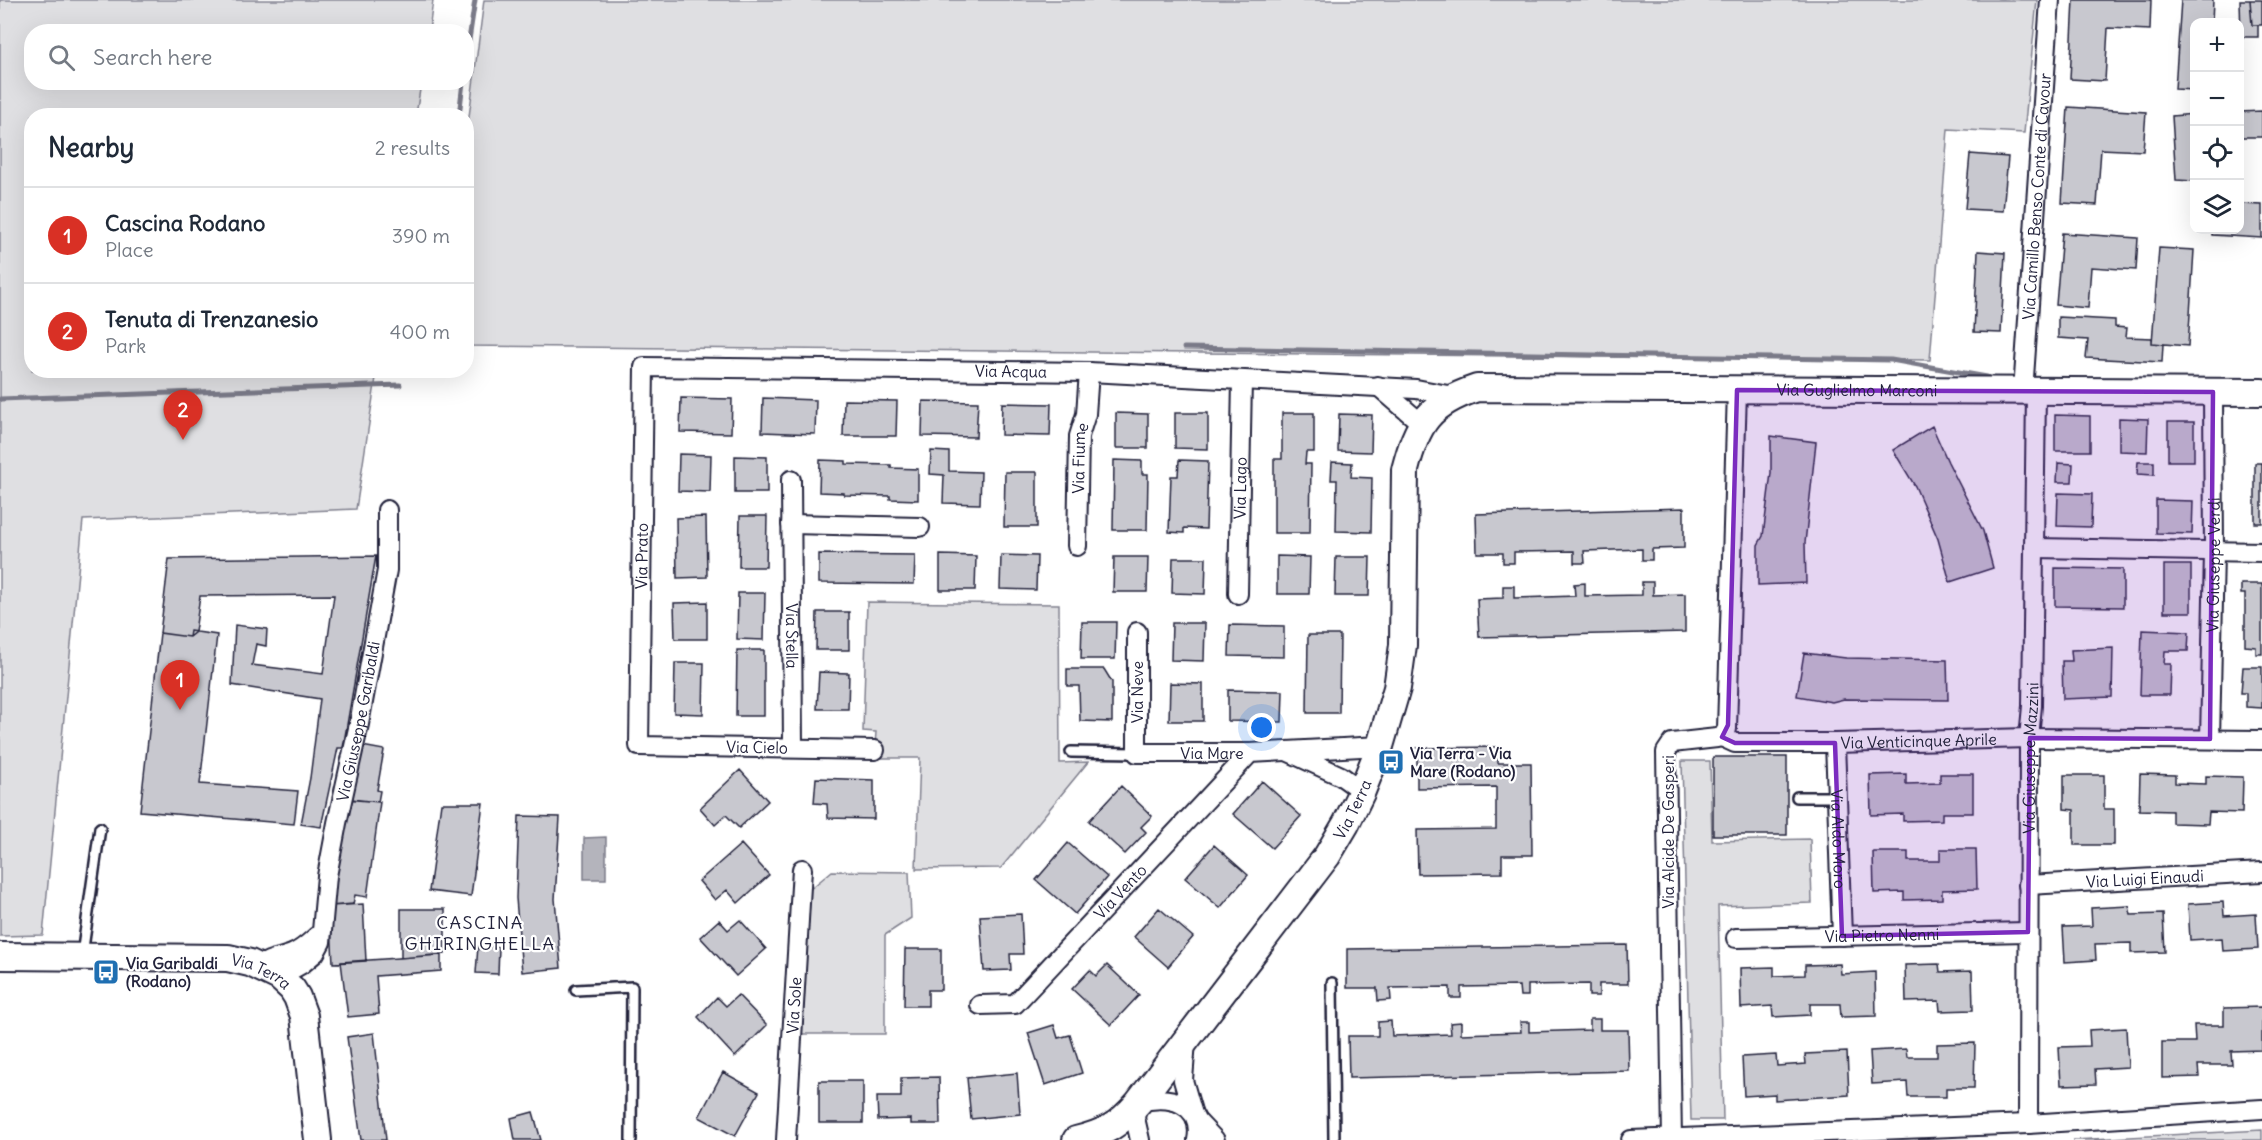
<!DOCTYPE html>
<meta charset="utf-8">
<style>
:root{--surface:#fff;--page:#f6f6f7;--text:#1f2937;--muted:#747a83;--line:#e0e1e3;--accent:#d93025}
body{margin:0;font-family:Delius,sans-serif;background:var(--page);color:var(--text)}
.controls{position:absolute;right:18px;top:18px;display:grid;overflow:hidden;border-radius:12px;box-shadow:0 6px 24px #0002}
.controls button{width:54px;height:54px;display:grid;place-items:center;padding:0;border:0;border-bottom:2px solid var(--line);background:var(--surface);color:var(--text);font:30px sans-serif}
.you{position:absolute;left:1262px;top:728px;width:21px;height:21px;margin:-15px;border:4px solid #fff;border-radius:50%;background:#1a73e8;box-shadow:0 0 0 9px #1a73e833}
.badge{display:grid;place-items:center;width:39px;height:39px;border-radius:50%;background:var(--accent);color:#fff;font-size:20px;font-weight:700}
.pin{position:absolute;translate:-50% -50px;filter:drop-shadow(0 2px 3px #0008)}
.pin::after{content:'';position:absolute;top:32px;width:21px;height:18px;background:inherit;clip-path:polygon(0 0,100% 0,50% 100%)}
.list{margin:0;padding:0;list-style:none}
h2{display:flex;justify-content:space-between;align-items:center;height:78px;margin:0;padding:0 24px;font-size:26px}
h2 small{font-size:20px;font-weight:400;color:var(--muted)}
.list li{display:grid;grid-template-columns:39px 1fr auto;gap:18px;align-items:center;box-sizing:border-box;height:96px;padding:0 24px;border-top:2px solid var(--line)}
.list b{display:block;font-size:22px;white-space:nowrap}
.list p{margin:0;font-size:20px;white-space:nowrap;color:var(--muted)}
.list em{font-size:20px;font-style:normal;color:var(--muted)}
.icon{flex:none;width:33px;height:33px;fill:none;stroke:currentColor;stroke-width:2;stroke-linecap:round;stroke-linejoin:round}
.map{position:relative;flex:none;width:2262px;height:1140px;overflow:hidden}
.search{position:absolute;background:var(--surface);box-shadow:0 6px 24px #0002;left:24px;top:24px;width:450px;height:66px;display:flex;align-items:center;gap:15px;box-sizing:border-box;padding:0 21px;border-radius:24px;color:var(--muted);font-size:22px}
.panel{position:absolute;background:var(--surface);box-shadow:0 6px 24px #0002;left:24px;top:108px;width:450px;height:270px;border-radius:24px}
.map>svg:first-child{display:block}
.green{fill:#dfdfe2;stroke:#80808e;stroke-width:1.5}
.water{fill:#b4b4bc;stroke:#7a7a88;stroke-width:1.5}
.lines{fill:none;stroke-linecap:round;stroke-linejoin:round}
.stream{stroke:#7a7a88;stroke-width:5}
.building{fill:#c8c8cf;stroke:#22223b;stroke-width:1.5}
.lane-casing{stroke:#22223b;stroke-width:14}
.street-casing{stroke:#22223b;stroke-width:22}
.secondary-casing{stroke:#22223b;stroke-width:30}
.lane{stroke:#fff;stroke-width:9}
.street{stroke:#fff;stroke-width:18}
.secondary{stroke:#fff;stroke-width:26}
.marked{fill:#7b2cbf;fill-opacity:0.2;stroke:#7b2cbf;stroke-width:4.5;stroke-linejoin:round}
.labels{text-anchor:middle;stroke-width:4.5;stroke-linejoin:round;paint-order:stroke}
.street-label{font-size:16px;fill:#22223b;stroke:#fff}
.poi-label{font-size:16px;font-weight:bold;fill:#22223b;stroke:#fff;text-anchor:start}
.neighbourhood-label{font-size:18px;letter-spacing:1.5px;fill:#22223b;stroke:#fff}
</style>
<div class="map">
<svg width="2262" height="1140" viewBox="0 0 2262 1140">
<rect width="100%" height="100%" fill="#fff"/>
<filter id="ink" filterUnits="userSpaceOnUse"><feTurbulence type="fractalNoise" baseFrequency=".0167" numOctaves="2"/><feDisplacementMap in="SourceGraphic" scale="12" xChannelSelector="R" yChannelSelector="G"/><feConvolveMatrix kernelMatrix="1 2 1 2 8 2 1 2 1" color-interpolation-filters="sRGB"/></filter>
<g filter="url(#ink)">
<path class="green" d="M0,0H433L429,31L32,32V82L421,83L416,115L32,116V370L377,371L356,509L83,520L43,935L0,936Z
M484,0H2037L2024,133L1948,129L1930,360L467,346L466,140Z
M867,602L1059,604L1060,763L1088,762L1001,868L916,869L920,758H874L876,732L863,731Z
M1682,761H1710L1712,841L1810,839L1812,903L1718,906L1723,1120H1691Z
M832,871L909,872L911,918L885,935V1034H799L808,891Z
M2262,1130V1140H2073Z"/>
<path class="water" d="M606,837V879H584V838Z"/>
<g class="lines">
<path class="stream" d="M466,60L475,0
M459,116L463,82
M1184,348L1891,360L1987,377
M0,399L400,385"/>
</g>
<path class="building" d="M2074,0H2151L2150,30L2108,28L2105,81L2070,79Z
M2181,0H2213L2212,22H2194V90L2175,89Z
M2240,0H2250L2252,25H2258V37H2241Z
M2250,0H2262V25H2252Z
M2068,107L2146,112L2143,151L2101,149L2097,205L2062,203Z
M2262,111V137H2240V112Z
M2194,114V181L2176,180L2172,116Z
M1970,154L2008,157L2003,211L1965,209Z
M2240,204L2262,205V238L2212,235V230H2240Z
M2062,233L2138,238L2136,270L2091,267L2088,308L2056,305Z
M2159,248L2194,250L2188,346L2152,343Z
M1978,251L2005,253L2001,333L1974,332Z
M2058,317L2115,320V327L2127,328L2126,337L2152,338V343L2163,344L2162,362L2086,358L2088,340L2058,338Z
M681,398L732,399L731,433L680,432Z
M763,398L816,400L815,434L762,432Z
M844,400L897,401L896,436H843Z
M923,401L978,402L976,437L922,436Z
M1002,403L1051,404L1050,436L1001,435Z
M1116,413L1148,414V448H1116Z
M1175,413H1208V449L1175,448Z
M1282,413H1314V452H1306L1305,464H1311L1310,533H1274V459H1282Z
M1339,414L1372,415L1371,452L1338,451Z
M2055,415L2090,416V451H2055Z
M2119,418L2148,419L2147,452L2119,451Z
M2168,422H2194V461H2168Z
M1932,426L1948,462L1983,531L1993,568L1950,582L1938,539L1915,486L1893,450Z
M1771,436L1816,442L1805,543L1806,583L1758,585V545L1763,536L1771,473Z
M931,451L949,452V471L981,472L980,504L943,503L944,475L930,474Z
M679,454L711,455L710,492L678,491Z
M735,456L767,457V493H735Z
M820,460L846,461V464L891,465V468L918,469V500L890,499V496L844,495V493L819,492Z
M1114,460L1142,461V474H1148L1147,530H1113Z
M1179,460L1208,461L1206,529L1184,528V533L1169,532L1171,476H1178Z
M1332,462L1352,463L1351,477L1372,478L1371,532L1336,531L1337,480H1331Z
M2138,462H2154V475L2137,474Z
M2058,463L2073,464L2072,482H2057Z
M2255,463H2262V523H2255Z
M1005,472H1037V527H1004Z
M2058,493L2092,494L2091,527L2057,526Z
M2156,500L2193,501L2192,534L2156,533Z
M1684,508V548L1652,549V560H1642V549L1584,551L1585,563H1574V551L1514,552V563H1503V553H1477L1476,514Z
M740,516H767L766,567H739Z
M706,517L707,577L677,578L676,518Z
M819,554L915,555L914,584L819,583Z
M940,555L976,556L975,590H940Z
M1001,555L1037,556L1036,590L1000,589Z
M376,556L343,748H338L321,827L301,824L310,778L320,699L232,685L235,625L267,629L266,646L256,644L252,665L323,674L334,595L200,596L195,632L189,637L160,633L169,559Z
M1277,556L1310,557L1309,594H1277Z
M1114,557H1148L1147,592H1113Z
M1336,557H1370L1369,596H1335Z
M1173,558H1206L1205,594L1172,593Z
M2164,565H2191V612H2164Z
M2055,568L2123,569V607L2055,606Z
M1642,582H1653V595L1685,594V632L1479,637L1477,599L1503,598V586H1514V598L1575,596L1574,584L1585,583V596L1642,595Z
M2241,584H2262V654H2256V647L2245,646V594H2241Z
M738,593H765L764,640L737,639Z
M707,602V639H675L674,603Z
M817,612H849V650H816Z
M1082,622H1116L1115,659H1081Z
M1172,623H1205L1204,661L1171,660Z
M1230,625L1284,626V657L1229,656Z
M2142,630L2189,632L2188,651H2165L2164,664H2171L2170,695H2140Z
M190,631L217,635L200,784L298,791L294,824L140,811L160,633L189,637Z
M1308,635H1340L1339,713H1307Z
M2113,648L2112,697L2063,699L2062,661H2072L2071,650Z
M737,650H764V716H736Z
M1804,653L1846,658L1947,660L1948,700L1844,699L1832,702L1797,696Z
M675,663H704L703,714L674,713Z
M2243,667H2262V708L2246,707V693H2241Z
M1067,669H1104L1112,682V722L1080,721L1079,686H1067Z
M819,672L849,673L848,709H817Z
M1170,683L1203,684V721H1169Z
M1228,690L1283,691L1282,722L1228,721Z
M362,746L384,750L377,790L380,791L378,802L351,799Z
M1498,747V763H1531L1532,855H1502V873L1418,874L1417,830L1496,829V787L1417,788V748Z
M1713,757H1787V835H1713Z
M740,770L768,801L739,828L726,815L715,825L700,808Z
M1906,774V784L1940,783V774H1973V813H1942V820L1903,821V814L1871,815L1870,775Z
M2140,774L2175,775V783L2206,784V776L2243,777L2242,813L2209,812L2208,824L2172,823V811L2139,810Z
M2064,775H2104V809H2114V845H2074V810L2064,809Z
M816,778L874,780V819L828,818L827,804L814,803Z
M1262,781L1301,816L1272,848L1233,814Z
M1121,786L1152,816L1141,827L1146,832L1125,854L1089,821Z
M345,799L380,802L367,897L355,895L353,904L330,906Z
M441,803H483L471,896L429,891Z
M519,816L560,817L555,899L561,968L522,972L516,898Z
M1068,843L1107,877L1075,914L1036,880Z
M741,844L769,875L738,903L727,890L715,900L699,881Z
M1214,845L1248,875L1220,908L1185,878Z
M1940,849H1976L1977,889L1942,890V899L1904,900V892L1874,893L1873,852H1908V861H1940Z
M2223,902L2224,916L2256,914L2258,949L2223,951L2222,938L2190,940L2188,904Z
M363,904L366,961L333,963L330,906Z
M2129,906L2131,915L2163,914L2165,952L2131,953V943L2095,944L2096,960L2065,962L2063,927L2092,926L2091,908Z
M1159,908L1193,937L1168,967L1134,937Z
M401,909H445V954L401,958Z
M1021,914L1023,954H1010L1011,970L984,971L980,916Z
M719,920L728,930L740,920L766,949L736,976L700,937Z
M1627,945L1628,984H1599V996H1589V984L1528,985V996H1520L1519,986L1461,987V998H1450V987L1390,988L1391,1000L1378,1001L1377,988H1347V949Z
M478,946L499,947L498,974L476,973Z
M905,949H941V990H928V1006H904Z
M441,955V971L376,976L379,1014L348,1017L341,962Z
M1840,964L1841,974L1875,972L1876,1016L1841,1017L1840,1004H1810V1015L1773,1017L1772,1006L1741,1008L1740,968L1774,967V976L1805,975V965Z
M1939,964L1940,972L1972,971L1973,1010L1940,1011L1939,1001L1906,1002L1905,965Z
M1107,965L1139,995L1111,1025L1072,989L1090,970L1096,976Z
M738,995L767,1025L735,1057L698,1017L717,997L726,1006Z
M2262,1007V1050L2231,1051L2232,1065H2198L2199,1077L2162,1078V1042H2195L2194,1025H2224V1008Z
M1590,1019H1600V1030H1628L1629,1071L1349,1078L1348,1036H1378V1022L1391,1021L1392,1036L1451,1034L1450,1023L1461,1022V1034L1521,1032L1520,1022H1529V1032L1590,1030Z
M1054,1025L1058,1038L1070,1035L1082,1073L1045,1085L1028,1033Z
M2126,1028L2128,1067L2095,1069L2096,1084L2061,1085L2059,1047L2090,1046L2089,1030Z
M374,1033L386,1140H361L347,1037Z
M1975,1043L1974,1088H1946V1097H1908L1907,1082L1872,1084L1870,1051L1906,1049L1907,1057H1937V1044Z
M1847,1052L1849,1095L1775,1100V1094L1744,1096L1742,1057L1776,1055L1777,1066L1806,1064L1805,1054Z
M723,1072L759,1092L735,1136L699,1117Z
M1017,1073L1020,1114L971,1119L967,1078Z
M939,1077L940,1124H911V1119L878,1120L877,1097H901V1078Z
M819,1081H863V1123H819Z
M533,1112L541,1140H515L511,1118Z"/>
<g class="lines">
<defs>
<path id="lane" d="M1071,752L1137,753
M1797,797H1837
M82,955L100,828
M1332,983L1334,1140
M576,990L632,987L631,1140"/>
<g id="street">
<path d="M1378,386L1422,424"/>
<path id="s1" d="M2023,392L2050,0"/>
<path id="s2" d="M791,480L793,747"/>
<path d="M791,524L920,527"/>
<path id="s3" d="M1077,546L1079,436L1086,414L1089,372"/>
<path d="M2035,548L2262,552"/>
<path id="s4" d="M1238,594L1242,380"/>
<path id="s5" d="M1137,632V753H1250L1380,746"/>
<path id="s6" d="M1722,737L1735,743H1835L2029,738L2262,740"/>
<path id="s7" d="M2210,739L2214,552L2213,392"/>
<path id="s8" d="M1835,743L1842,936"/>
<path id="s9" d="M875,750L639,746L644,367L1089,372L1416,389L1453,396"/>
<path d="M1289,752L1341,776L1362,791"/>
<path id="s10" d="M2028,885L2262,872"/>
<path id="s11" d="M1736,938L2028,932"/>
<path d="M259,967C269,958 280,959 292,954C302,950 309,943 317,936"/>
<path id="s12" d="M279,977L302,964L315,953L321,942L327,876L337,823L359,724L387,570V510"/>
<path id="s13" d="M980,1005L1015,1004L1250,753"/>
<path d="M1186,1041L1183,1080L1192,1111"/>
<path d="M1198,1122L1215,1140"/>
<path id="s14" d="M2028,1124L2029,738L2032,706L2036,392"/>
<path id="s15" d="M786,1140L802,869"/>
<path d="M1140,1140L1135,1118L1138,1103C1168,1093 1204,1103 1197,1140"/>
<path d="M1631,1140L2028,1124L2262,1109"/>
<path d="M1672,1140L1666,752L1672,743L1717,738L1722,737L1727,729L1737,390"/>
</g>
<g id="secondary">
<path id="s16" d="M0,956L228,958L250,963L279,977L292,989L297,997L304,1016L318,1140"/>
<path id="s17" d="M1076,1140C1105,1133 1118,1126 1138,1103L1327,856L1346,824L1362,791L1380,746L1397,688L1403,645L1405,470C1417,423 1429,404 1477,388L2262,392"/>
</g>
</defs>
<use href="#lane" class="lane-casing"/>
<use href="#street" class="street-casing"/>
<use href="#secondary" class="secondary-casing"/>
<use href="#lane" class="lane"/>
<use href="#street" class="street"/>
<use href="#secondary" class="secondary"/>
</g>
</g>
<path class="marked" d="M1737,390L2213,392L2210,739L2030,738L2028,932L1842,936L1835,743H1735L1722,737L1728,725Z"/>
<defs>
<symbol id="bus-square" viewBox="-11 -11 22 22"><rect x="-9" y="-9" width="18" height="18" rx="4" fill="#1f6fb2" stroke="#fff"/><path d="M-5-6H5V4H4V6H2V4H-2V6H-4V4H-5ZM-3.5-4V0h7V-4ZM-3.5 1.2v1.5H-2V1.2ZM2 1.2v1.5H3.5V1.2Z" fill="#fff"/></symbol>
</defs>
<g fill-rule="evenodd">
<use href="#bus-square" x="1376" y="747" width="30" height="30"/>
<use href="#bus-square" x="91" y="957" width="30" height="30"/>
</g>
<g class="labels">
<g class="street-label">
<text dy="6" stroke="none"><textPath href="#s1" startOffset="196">Via Camillo Benso Conte di Cavour</textPath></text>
<text dy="6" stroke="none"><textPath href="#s9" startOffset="982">Via Acqua</textPath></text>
<text dy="6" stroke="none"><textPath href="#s17" startOffset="1282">Via Guglielmo Marconi</textPath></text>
<text dy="6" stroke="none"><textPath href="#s3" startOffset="88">Via Fiume</textPath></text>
<text dy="6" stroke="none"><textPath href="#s4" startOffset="106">Via Lago</textPath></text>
<text dy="6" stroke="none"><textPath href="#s9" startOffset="426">Via Prato</textPath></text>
<text dy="6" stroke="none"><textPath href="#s7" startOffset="174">Via Giuseppe Verdi</textPath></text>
<text dy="6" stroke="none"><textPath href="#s2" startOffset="156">Via Stella</textPath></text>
<text transform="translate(1137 692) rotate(-90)" y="6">Via Neve</text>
<text dy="6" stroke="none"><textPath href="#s12" startOffset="280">Via Giuseppe Garibaldi</textPath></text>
<text dy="6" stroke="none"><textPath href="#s6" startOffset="198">Via Venticinque Aprile</textPath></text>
<text transform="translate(757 747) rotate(1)" y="6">Via Cielo</text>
<text dy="6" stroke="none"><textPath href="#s5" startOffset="196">Via Mare</textPath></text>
<text dy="6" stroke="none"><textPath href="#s14" startOffset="366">Via Giuseppe Mazzini</textPath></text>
<text dy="6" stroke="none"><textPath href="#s17" startOffset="438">Via Terra</textPath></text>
<text transform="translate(1668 832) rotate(-90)" y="6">Via Alcide De Gasperi</text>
<text dy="6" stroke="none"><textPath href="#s8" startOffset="96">Via Aldo Moro</textPath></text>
<text dy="6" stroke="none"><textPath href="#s10" startOffset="117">Via Luigi Einaudi</textPath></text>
<text dy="6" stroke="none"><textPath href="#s13" startOffset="189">Via Vento</textPath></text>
<text dy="6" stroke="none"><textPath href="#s11" startOffset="146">Via Pietro Nenni</textPath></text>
<text dy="6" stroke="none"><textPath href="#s16" startOffset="264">Via Terra</textPath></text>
<text dy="6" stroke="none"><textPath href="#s15" startOffset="135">Via Sole</textPath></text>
</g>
<g class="poi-label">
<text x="1410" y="759">Via Terra - Via<tspan x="1410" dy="18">Mare (Rodano)</tspan></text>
<text x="126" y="969">Via Garibaldi<tspan x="126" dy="18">(Rodano)</tspan></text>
</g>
<g class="neighbourhood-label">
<text x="480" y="929">CASCINA<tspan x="480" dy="21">GHIRINGHELLA</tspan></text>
</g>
</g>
</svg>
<div class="controls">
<button>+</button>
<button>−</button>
<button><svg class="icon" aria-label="locate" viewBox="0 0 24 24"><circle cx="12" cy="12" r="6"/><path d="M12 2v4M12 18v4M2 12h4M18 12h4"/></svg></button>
<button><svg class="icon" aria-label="layers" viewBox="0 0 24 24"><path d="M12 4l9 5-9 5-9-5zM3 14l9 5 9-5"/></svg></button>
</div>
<div class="you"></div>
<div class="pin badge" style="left:180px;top:710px">1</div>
<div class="pin badge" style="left:183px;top:440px">2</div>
<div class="search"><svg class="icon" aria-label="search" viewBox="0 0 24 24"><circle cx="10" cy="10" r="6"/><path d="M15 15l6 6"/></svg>Search here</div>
<section class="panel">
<h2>Nearby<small>2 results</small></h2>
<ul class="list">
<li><span class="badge">1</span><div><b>Cascina Rodano</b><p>Place</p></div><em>390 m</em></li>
<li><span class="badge">2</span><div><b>Tenuta di Trenzanesio</b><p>Park</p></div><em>400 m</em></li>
</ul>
</section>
</div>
